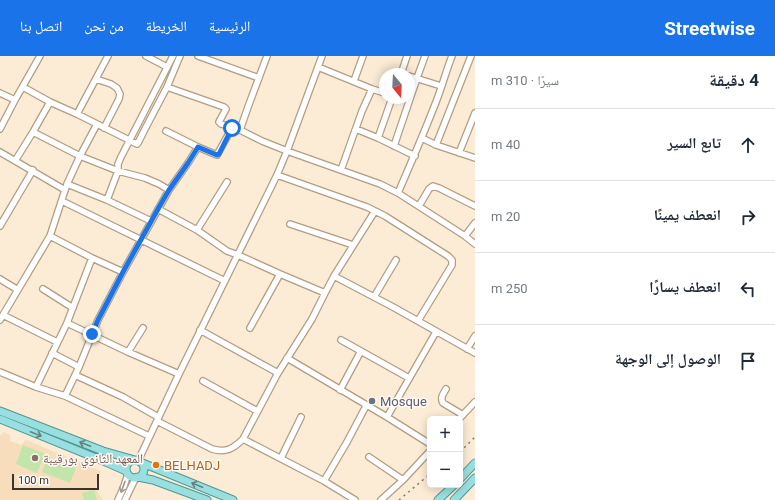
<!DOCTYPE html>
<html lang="ar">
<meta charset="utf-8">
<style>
:root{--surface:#fff;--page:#f2f2f3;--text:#1f2937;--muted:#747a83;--line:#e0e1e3;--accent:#1a73e8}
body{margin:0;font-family:Roboto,"Noto Naskh Arabic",sans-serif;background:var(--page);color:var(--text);direction:rtl}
.controls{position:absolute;right:12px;bottom:12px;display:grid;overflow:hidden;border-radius:6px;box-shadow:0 2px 10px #0003}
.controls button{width:36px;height:36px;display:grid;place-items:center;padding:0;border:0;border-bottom:1px solid var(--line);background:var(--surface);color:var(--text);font:20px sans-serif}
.compass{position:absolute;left:379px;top:12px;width:36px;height:36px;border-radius:50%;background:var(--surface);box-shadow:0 2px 10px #0003;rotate:162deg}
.scale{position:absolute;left:12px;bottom:10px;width:87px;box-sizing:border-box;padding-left:4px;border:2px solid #3c3429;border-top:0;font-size:11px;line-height:14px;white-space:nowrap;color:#3c3429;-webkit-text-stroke:3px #fffaf5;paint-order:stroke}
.stop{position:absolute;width:12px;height:12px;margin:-9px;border:3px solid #1a73e8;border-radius:50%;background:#fff}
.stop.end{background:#1a73e8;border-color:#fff;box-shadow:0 1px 4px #0008}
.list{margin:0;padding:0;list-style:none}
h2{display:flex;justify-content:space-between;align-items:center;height:52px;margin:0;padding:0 16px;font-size:17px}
h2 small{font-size:13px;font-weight:400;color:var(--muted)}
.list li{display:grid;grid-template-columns:26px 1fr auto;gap:12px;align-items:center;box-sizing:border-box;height:72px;padding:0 16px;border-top:1px solid var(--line)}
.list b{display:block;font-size:15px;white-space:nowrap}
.list em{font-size:13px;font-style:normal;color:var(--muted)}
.icon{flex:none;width:22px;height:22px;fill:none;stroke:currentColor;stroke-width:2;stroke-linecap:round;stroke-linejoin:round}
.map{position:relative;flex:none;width:475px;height:444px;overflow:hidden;direction:ltr}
header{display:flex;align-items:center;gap:24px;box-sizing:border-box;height:56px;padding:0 20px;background:var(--accent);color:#fff}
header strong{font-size:19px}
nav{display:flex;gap:22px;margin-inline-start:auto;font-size:14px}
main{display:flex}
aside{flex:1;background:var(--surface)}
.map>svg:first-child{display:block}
.built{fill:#f7ddbb}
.green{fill:#c1e5aa}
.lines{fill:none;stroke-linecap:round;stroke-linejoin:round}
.minor-casing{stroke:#b19d83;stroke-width:8}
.major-casing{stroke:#4e9693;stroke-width:9}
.minor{stroke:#fff;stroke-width:5.5}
.major{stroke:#9adfe0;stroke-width:7}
.rail{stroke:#85796a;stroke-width:1.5;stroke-dasharray:2 4;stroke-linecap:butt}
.oneway{stroke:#66817b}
.oneway2{stroke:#9e9a94}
.route{stroke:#1a73e8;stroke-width:5}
.worship-dot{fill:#6b7280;stroke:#fffaf5;stroke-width:1.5}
.education-dot{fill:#8d6e63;stroke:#fffaf5;stroke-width:1.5}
.food-dot{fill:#e8710a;stroke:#fffaf5;stroke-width:1.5}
.labels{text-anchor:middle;stroke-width:3;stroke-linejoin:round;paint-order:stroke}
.worship-label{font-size:13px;fill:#5b616d;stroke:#fffaf5;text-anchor:start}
.education-label{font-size:13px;fill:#785e54;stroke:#fffaf5;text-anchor:start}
.food-label{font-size:13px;fill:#c56008;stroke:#fffaf5;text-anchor:start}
</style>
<header>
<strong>Streetwise</strong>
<nav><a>الرئيسية</a><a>الخريطة</a><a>من نحن</a><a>اتصل بنا</a></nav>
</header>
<main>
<aside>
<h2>4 دقيقة<small>سيرًا · 310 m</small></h2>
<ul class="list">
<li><svg class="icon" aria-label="ahead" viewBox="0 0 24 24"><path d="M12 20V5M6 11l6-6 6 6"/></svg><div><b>تابع السير</b></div><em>40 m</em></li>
<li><svg class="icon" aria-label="right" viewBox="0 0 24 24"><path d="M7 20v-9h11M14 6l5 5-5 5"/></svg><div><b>انعطف يمينًا</b></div><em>20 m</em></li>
<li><svg class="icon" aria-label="left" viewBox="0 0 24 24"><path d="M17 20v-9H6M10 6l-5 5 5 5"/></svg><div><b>انعطف يسارًا</b></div><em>250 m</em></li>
<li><svg class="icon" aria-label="arrive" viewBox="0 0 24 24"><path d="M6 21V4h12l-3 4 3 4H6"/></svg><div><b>الوصول إلى الوجهة</b></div></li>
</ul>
</aside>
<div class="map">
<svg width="475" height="444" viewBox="0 0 475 444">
<rect width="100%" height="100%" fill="#fcebd5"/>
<path class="built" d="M4,376L10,379V385L21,389L26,384L101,415L96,430L98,437L103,444H0V380Z"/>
<path class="green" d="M23,389L45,398L37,417L16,408Z
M48,401L76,412L70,427L42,416Z
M94,434L97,444H84L82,437Z"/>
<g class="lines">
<defs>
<path id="minor" d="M146,0L167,11
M198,0L259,22
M318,11L372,33L385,37
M401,18L407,0
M409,20L441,30
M96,23L111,28L117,32L120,38L119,43L104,72
M354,25L363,0
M23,31L50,46L77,58L137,88L138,87L145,73L167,31L180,0
M167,31L224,51L226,53L219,66L221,68L240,74L262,85L287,95L380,128L398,137L465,180L475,188
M0,37L15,44
M77,58L108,0
M0,73L15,44L40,0
M356,73L378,82L415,100
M240,74L248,51L267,0
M166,75L198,91
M33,76L80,100L118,115L145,122L159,128L169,134
M378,82L392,42
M422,82L436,89L475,102
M436,89L471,0
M394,90L417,22L425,0
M0,96L65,134
M459,97L475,57
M15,105L33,76L50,46
M341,114L362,55L372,33
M277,119L367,151L385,160L448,200L452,204V209L418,265
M67,128L107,144L151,165
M398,137C411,107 424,77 436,46C442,31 446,15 452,0
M107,144L118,115V108L121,101L173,0
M62,145L225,225
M419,150L429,133L433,130L439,132L475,150
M158,153L197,174L227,195L238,199L280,218L325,237
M290,168L353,189
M0,170L33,114
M197,174L227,126
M50,180L92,202L123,216
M465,180L475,167
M334,220L393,251L475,297
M0,223L18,234
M43,233L73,252
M374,241L396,204
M3,259L57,286
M0,264L50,180L67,128L80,100L97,68
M67,267L128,296L179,318
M250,272L280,218
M200,274L278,317
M341,284L409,322
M467,293L475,280
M128,296L143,272
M52,297L79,311
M287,302L387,361L430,388
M0,316L36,331L65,340L149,380
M75,319L123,341L158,361
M203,325L257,355
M36,331L67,267L92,202
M446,333C443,338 440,342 443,347L463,359
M340,334L361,295
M65,340L79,311L98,264L123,216L169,134L188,107L198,91L217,99L232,72
M387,361L436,276
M459,363L475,346
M157,365L212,393C226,397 233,393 243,383L278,317L312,263L325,237L334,220L375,155
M243,383L324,425L355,444
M369,401L403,424
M281,402L301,361
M138,405L179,318L277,119L287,95L322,0
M324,425L347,386L366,350
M118,444L123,433L128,418
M125,444L136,421
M381,444L403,424L430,395"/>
<path id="major" d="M0,355L103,395L135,404
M0,363L101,404L126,415
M126 413a9 9 0 1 1 18 0a9 9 0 1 1-18 0Z
M140,406L233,444
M138,421L153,424L207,444
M460,423L475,407
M438,444L454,429
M454,444L475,422"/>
</defs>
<use href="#minor" class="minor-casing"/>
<use href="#major" class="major-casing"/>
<use href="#minor" class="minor"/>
<use href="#major" class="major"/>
<path class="rail" d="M460,396L475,381
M399,444L430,418"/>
</g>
<defs><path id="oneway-shaft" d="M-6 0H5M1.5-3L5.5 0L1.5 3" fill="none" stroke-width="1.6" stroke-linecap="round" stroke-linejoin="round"/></defs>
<g class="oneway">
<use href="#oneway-shaft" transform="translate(36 378) rotate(22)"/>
<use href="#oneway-shaft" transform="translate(85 388) rotate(-159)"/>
<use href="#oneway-shaft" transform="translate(197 429) rotate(-158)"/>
</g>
<use class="oneway2" href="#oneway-shaft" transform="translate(123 431) rotate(110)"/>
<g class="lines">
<path class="route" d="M92,278L98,264L123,216L158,153L169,134L188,107L198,91L217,99L219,98L232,72"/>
</g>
<circle class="worship-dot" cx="372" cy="345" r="4"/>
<circle class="education-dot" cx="35" cy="402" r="4"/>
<circle class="food-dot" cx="156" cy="409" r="4"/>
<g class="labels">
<g class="worship-label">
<text x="380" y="350">Mosque</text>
</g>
<g class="education-label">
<text x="43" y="407">المعهد الثانوي بورقيبة</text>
</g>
<g class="food-label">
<text x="164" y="414">BELHADJ</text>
</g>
</g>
</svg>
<div class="controls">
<button>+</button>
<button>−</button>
</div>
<svg class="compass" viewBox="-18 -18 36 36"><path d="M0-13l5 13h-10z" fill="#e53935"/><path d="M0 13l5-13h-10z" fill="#747a83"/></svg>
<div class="scale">100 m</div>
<div class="stop" style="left:232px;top:72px"></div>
<div class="stop end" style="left:92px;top:278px"></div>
</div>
</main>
